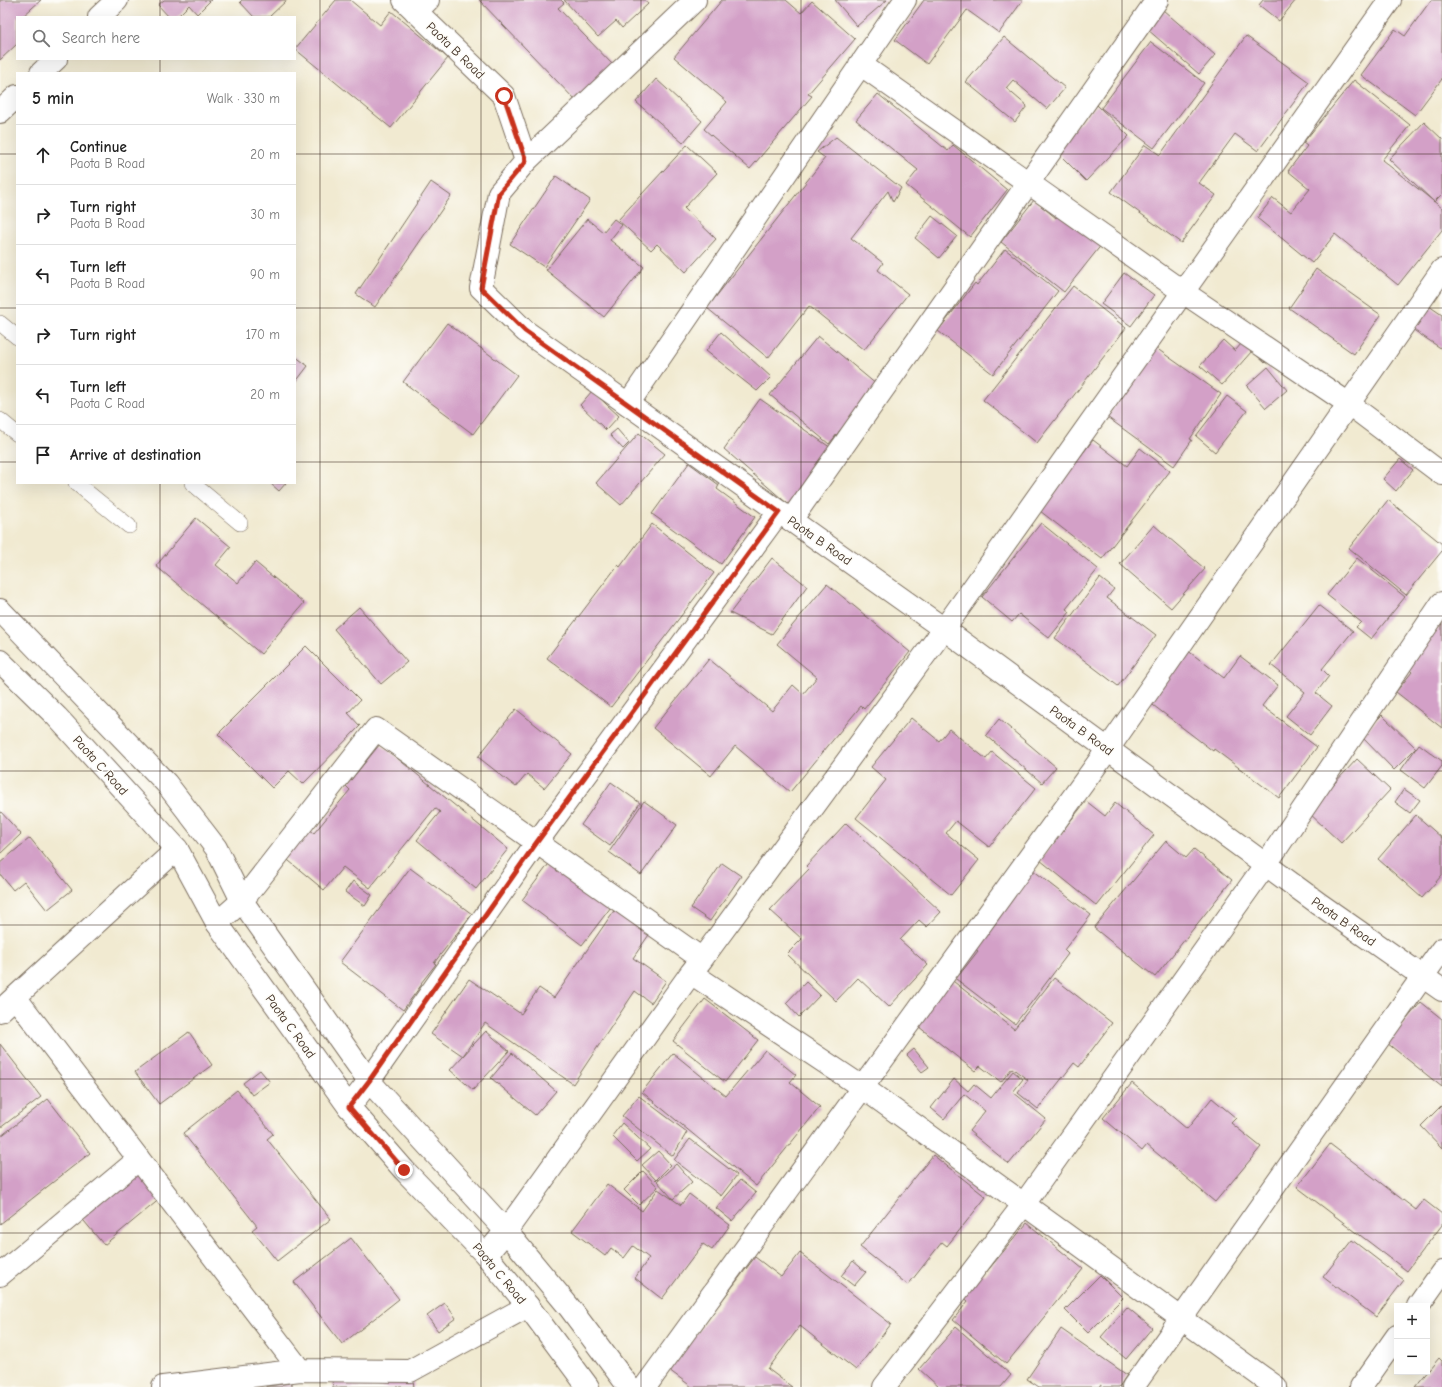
<!DOCTYPE html>
<meta charset="utf-8">
<style>
:root{--surface:#fff;--page:#f6f6f6;--text:#222;--muted:#767676;--line:#e0e0e0}
body{margin:0;font-family:"Comic Neue",sans-serif;background:var(--page);color:var(--text)}
.controls{position:absolute;right:12px;bottom:12px;display:grid;overflow:hidden;border-radius:0px;box-shadow:0 4px 16px #0002}
.controls button{width:36px;height:36px;display:grid;place-items:center;padding:0;border:0;border-bottom:1px solid var(--line);background:var(--surface);color:var(--text);font:20px sans-serif}
.stop{position:absolute;width:12px;height:12px;margin:-9px;border:3px solid #c8321e;border-radius:50%;background:#fff}
.stop.end{background:#c8321e;border-color:#fff;box-shadow:0 1px 4px #0008}
.list{margin:0;padding:0;list-style:none}
h2{display:flex;justify-content:space-between;align-items:center;height:52px;margin:0;padding:0 16px;font-size:17px}
h2 small{font-size:13px;font-weight:400;color:var(--muted)}
.list li{display:grid;grid-template-columns:26px 1fr auto;gap:12px;align-items:center;box-sizing:border-box;height:60px;padding:0 16px;border-top:1px solid var(--line)}
.list b{display:block;font-size:15px;white-space:nowrap}
.list p{margin:0;font-size:13px;white-space:nowrap;color:var(--muted)}
.list em{font-size:13px;font-style:normal;color:var(--muted)}
.icon{flex:none;width:22px;height:22px;fill:none;stroke:currentColor;stroke-width:2;stroke-linecap:round;stroke-linejoin:round}
.map{position:relative;flex:none;width:1442px;height:1387px;overflow:hidden}
.search{position:absolute;background:var(--surface);box-shadow:0 4px 16px #0002;left:16px;top:16px;width:280px;height:44px;display:flex;align-items:center;gap:10px;box-sizing:border-box;padding:0 14px;border-radius:0px;color:var(--muted);font-size:15px}
.panel{position:absolute;background:var(--surface);box-shadow:0 4px 16px #0002;left:16px;top:72px;width:280px;height:412px;border-radius:0px}
.map>svg:first-child{display:block}
.building{fill:#d3a0c7}
.lines{fill:none;stroke-linecap:round;stroke-linejoin:round}
.service-casing{stroke:#7b6d5d;stroke-width:16}
.minor-casing{stroke:#7b6d5d;stroke-width:24}
.tertiary-casing{stroke:#7b6d5d;stroke-width:24}
.service{stroke:#fff;stroke-width:15}
.minor{stroke:#fff;stroke-width:22}
.tertiary{stroke:#fff;stroke-width:22}
.route{stroke:#c8321e;stroke-width:5}
.grid{fill:none;stroke:#3b2a1e;stroke-width:1;stroke-opacity:0.55}
.labels{text-anchor:middle;stroke-width:3;stroke-linejoin:round;paint-order:stroke}
.street-label{font-size:13px;fill:#3b2a1e;stroke:#fdfcf7}
</style>
<div class="map">
<svg width="1442" height="1387" viewBox="0 0 1442 1387">
<rect width="100%" height="100%" fill="#fdfcf7"/>
<filter id="ink" filterUnits="userSpaceOnUse"><feTurbulence type="fractalNoise" baseFrequency=".025" numOctaves="2"/><feDisplacementMap in="SourceGraphic" scale="8" xChannelSelector="R" yChannelSelector="G"/><feConvolveMatrix kernelMatrix="1 2 1 2 8 2 1 2 1" color-interpolation-filters="sRGB"/></filter>
<filter id="wash" filterUnits="userSpaceOnUse"><feTurbulence type="fractalNoise" baseFrequency=".012" numOctaves="4" result="noise"/><feDisplacementMap in="SourceGraphic" scale="16" xChannelSelector="R" yChannelSelector="G"/><feGaussianBlur stdDeviation="0.9" result="paint"/><feColorMatrix in="noise" values="0 0 0 0 0 0 0 0 0 0 0 0 0 0 0 0 0 1.4 0 .05"/><feComposite in="paint" operator="in"/></filter>
<g filter="url(#wash)">
<rect width="100%" height="100%" fill="#f1ead1"/>
<g id="blocks">
<path class="building" d="M0,0H41L22,17H17V44L0,60Z
M164,0H211L197,14L189,5L177,17H169L158,5Z
M242,0H287L269,17H254L240,2Z
M336,0H350L380,25L391,11L448,58L391,128L295,49Z
M479,0H561L564,3L558,8L614,66L577,102Z
M564,0H645L648,4L622,28L616,21L598,37Z
M722,0H786L801,13L812,1L855,39L808,94L812,96L750,169L704,129L727,102L674,57Z
M835,0H887L857,26Z
M924,0H1023L999,33L967,10L927,64L895,40Z
M1263,0H1296L1279,21L1259,5Z
M1431,0H1442V79L1415,115L1361,75L1395,29L1405,36Z
M1163,10L1215,55L1199,74L1147,29Z
M1246,36L1309,82L1258,151L1235,134L1199,183L1216,195L1181,243L1111,192L1145,145L1160,155Z
M1004,37L1065,88L1047,109L1013,80L1006,88L1027,106L1015,122L966,82Z
M1151,42L1204,83L1154,148L1101,108Z
M656,79L702,121L683,143L636,102Z
M1354,80L1410,125L1382,160L1442,208V230L1398,285L1335,234L1312,263L1257,218L1273,198L1291,212L1310,189L1288,171L1307,146L1303,143Z
M878,94L948,151L953,145L1007,190L970,237L906,185L918,170L856,120Z
M1097,105L1129,136L1086,181L1054,149Z
M1424,122L1442,139V194L1434,202L1389,159Z
M836,137L901,188L893,202L888,191L851,238L883,263L878,270L908,294L864,350L809,306L768,358L707,308L825,158L817,152Z
M687,145L717,173L684,208L716,239L686,272L657,244L651,250L618,220Z
M556,176L590,200L544,267L510,244Z
M431,182L451,196L375,307L356,294Z
M1034,200L1056,218L1060,211L1102,244L1064,292L1001,242Z
M932,216L957,236L939,258L915,238Z
M587,219L603,232L614,219L622,225L610,240L644,267L604,317L546,270Z
M1005,249L1058,291L993,374L938,331L975,283L977,285Z
M1316,269L1381,315L1354,354L1289,308Z
M1124,273L1154,295L1131,326L1101,304Z
M1073,286L1126,328L1037,443L983,400Z
M1429,306L1442,315V349L1415,331L1414,328Z
M447,323L517,375L473,434L403,382Z
M721,332L771,377L757,391L706,351Z
M818,336L877,385L829,444L770,395Z
M1248,336L1271,357L1265,363L1252,351L1222,385L1200,366L1223,340L1235,351Z
M1156,348L1221,394L1190,439L1192,440L1174,466L1107,417Z
M295,356L308,366L295,383Z
M1268,367L1287,390L1266,408L1247,386Z
M592,391L619,416L606,430L580,405Z
M1227,396L1247,411L1215,452L1196,436Z
M760,399L834,450L789,505L724,449Z
M617,429L629,443L623,449L610,435Z
M639,433L665,454L621,505L596,483Z
M1093,440L1127,466L1140,448L1170,471L1102,559L1040,511L1057,489L1056,488Z
M1400,459L1413,470L1396,491L1383,479Z
M689,463L719,485L717,489L755,517L721,564L652,514Z
M270,483H286L279,491Z
M1388,500L1442,544V551L1406,595L1349,548Z
M196,518L231,547L216,565L238,583L255,562L304,603L261,654L156,566Z
M1041,523L1098,569L1066,609L1070,612L1049,638L1019,614L1012,622L982,597Z
M652,524L714,573L611,707L547,658L618,565L620,567Z
M1154,525L1205,569L1171,608L1120,564Z
M772,558L807,586L772,634L730,613Z
M1357,558L1405,597L1371,639L1356,627L1361,622L1327,595Z
M1100,578L1114,589L1107,598L1156,635L1118,686L1055,638Z
M827,584L910,652L864,709L861,706L790,792L735,746L711,776L653,728L709,659L772,711L793,685L803,694L817,677L777,644Z
M1319,605L1353,631L1322,669L1329,676L1316,693L1332,706L1310,735L1286,716L1305,692L1271,665Z
M359,607L407,662L381,684L334,629Z
M1442,623V728L1396,692L1412,672L1407,667Z
M306,646L360,700L348,713L360,726L303,784L289,771L272,788L218,734Z
M1183,647L1224,678L1240,656L1278,685L1262,706L1317,747L1279,798L1214,749L1213,751L1145,699Z
M516,709L572,754L544,788L527,774L516,787L478,757Z
M1382,715L1416,748L1394,770L1361,736Z
M911,718L939,741L949,729L986,759L992,752L1036,788L989,847L956,821L946,833L979,860L951,895L856,818L886,780L871,767Z
M999,719L1056,767L1042,783L986,735Z
M380,744L508,849L476,889L417,840L440,812L435,808L370,888L343,867L324,890L283,856L307,827L314,833L350,790L346,786Z
M1419,744L1442,761V766L1425,788L1401,770Z
M1357,759L1390,790L1341,843L1308,812Z
M611,782L640,803L610,846L581,825Z
M1404,789L1420,800L1410,813L1395,802Z
M644,801L677,825L641,875L609,852Z
M1086,801L1105,816L1115,803L1154,835L1097,906L1040,860Z
M0,811L21,834L0,854Z
M1416,815L1442,838V875L1422,898L1378,859Z
M846,823L941,912L927,927L919,920L900,940L928,965L889,1007L858,978L836,1001L787,954L802,939L770,910L809,869L806,866Z
M30,838L72,890L47,910L24,881L13,890L0,874V863Z
M1166,841L1186,858L1194,849L1232,880L1155,977L1094,928Z
M554,857L614,903L582,945L522,900Z
M722,863L741,876L710,921L691,908Z
M1029,867L1091,915L1064,950L1068,954L1015,1024L956,979L978,951L975,949Z
M410,868L472,914L434,963L436,964L421,983L422,984L403,1010L340,962Z
M353,881L372,895L365,906L345,892Z
M620,902L655,926L633,958L666,981L651,1003L635,991L573,1084L485,1023L463,1056L431,1034L469,979L521,1014L539,988L554,998Z
M949,978L1014,1029L1054,978L1112,1023L1079,1067L1074,1063L1038,1109L1018,1093L1028,1080L1012,1068L1001,1082L980,1066L975,1071L914,1023Z
M806,982L820,995L799,1017L786,1003Z
M705,999L758,1040L725,1082L673,1041Z
M1421,1002L1442,1019V1087L1387,1043Z
M486,1031L509,1051L473,1090L450,1070Z
M189,1032L212,1065L159,1104L135,1072Z
M0,1044L41,1097L0,1128Z
M914,1049L929,1067L922,1072L907,1055Z
M765,1050L796,1075L790,1082L820,1107L756,1186L642,1092L673,1053L726,1096Z
M512,1053L556,1091L535,1115L491,1078Z
M260,1070L270,1082L252,1095L243,1083Z
M1013,1071L1023,1079L1013,1092L1046,1119L1009,1164L969,1131L985,1111L964,1094L944,1119L931,1108L954,1079L968,1091L974,1084L991,1098Z
M1132,1083L1187,1129L1212,1098L1236,1118L1231,1123L1261,1147L1215,1202L1147,1145L1142,1151L1103,1118Z
M237,1090L273,1134L267,1139L331,1219L277,1261L252,1230L257,1226L183,1133Z
M639,1096L687,1132L673,1156L622,1116Z
M48,1099L90,1153L0,1224V1137Z
M1442,1105V1148L1421,1126Z
M622,1123L650,1149L637,1161L612,1136Z
M690,1139L737,1175L721,1196L674,1160Z
M1330,1144L1416,1210L1424,1200L1442,1214V1225L1407,1271L1297,1187Z
M658,1151L671,1165L656,1180L642,1165Z
M933,1155L986,1197L947,1246L942,1242L908,1285L860,1247Z
M676,1164L692,1182L673,1199L657,1181Z
M136,1167L161,1198L104,1245L79,1215Z
M643,1171L658,1187L639,1205L624,1190Z
M740,1180L756,1193L732,1221L716,1208Z
M607,1184L642,1211L658,1189L681,1205L689,1194L730,1225L712,1250L703,1244L662,1299L635,1278L649,1258L633,1246L624,1258L611,1248L605,1256L572,1231Z
M1027,1223L1083,1269L1006,1364L953,1320L968,1301L961,1295L980,1272L984,1275Z
M351,1238L399,1299L342,1344L294,1282Z
M1352,1240L1404,1280L1376,1317L1323,1277Z
M800,1253L891,1324L856,1370L800,1326L768,1369L792,1387H692L669,1370L755,1257L781,1277Z
M853,1261L866,1272L854,1286L841,1276Z
M1100,1275L1123,1298L1088,1333L1065,1310Z
M445,1303L456,1318L438,1331L427,1316Z
M1127,1307L1152,1328L1126,1359L1101,1337Z
M956,1327L1011,1375L1001,1387H939L919,1369Z
M1061,1329L1127,1375L1119,1387H1103L1100,1385L1099,1387H1039L1027,1379Z
M1439,1358L1442,1361V1387H1415Z
M412,1374L414,1387H333L332,1381Z
M292,1383V1387H266V1386Z"/>
</g>
</g>
<g filter="url(#ink)">
<use href="#blocks" fill-opacity="0" stroke="#7b6d5d" stroke-width="1"/>
<g class="lines">
<defs>
<path id="service" d="M0,323L17,337
M0,420L17,434
M76,483L129,526
M192,483L240,523"/>
<path id="minor" d="M416,12L428,0
M860,64L1183,292L1349,404L1442,474
M526,161L695,0
M628,404L905,0
M791,520L1157,0
M217,923L242,901L376,729L702,959
M15,997L300,1370
M0,1011L177,849
M349,1107L369,1081L537,842L779,512
M486,1255L506,1231L691,973
M0,1275L139,1159
M1418,1306L1442,1272
M163,1387L300,1370L410,1371L528,1306
M645,1387L1108,749L1442,270
M884,1387L1024,1204L1266,864L1442,603
M1133,1387L1442,949
M1276,1387L862,1087L691,973L702,959L944,629L1390,0
M1361,1387L1397,1336"/>
<path id="tertiary" d="M404,0L504,96L526,161L499,193L481,288L525,331L944,629L1318,903L1442,990
M99,17L117,0
M41,73L56,59
M0,112L17,96
M0,610L166,783L216,848L242,901L369,1081L506,1231L569,1307L629,1387
M0,661L57,717L177,849L217,923L349,1107L404,1170L486,1255L528,1306L588,1387"/>
</defs>
<use href="#service" class="service-casing"/>
<use href="#minor" class="minor-casing"/>
<use href="#tertiary" class="tertiary-casing"/>
<use href="#service" class="service"/>
<use href="#minor" class="minor"/>
<use href="#tertiary" class="tertiary"/>
</g>
</g>
<g class="lines" filter="url(#ink)">
<path class="route" d="M404,1170L349,1107L369,1081L537,842L779,512L525,331L481,288L499,193L526,161L504,96"/>
</g>
<path class="grid" d="M160,0V17M320,0V1387M481,0V1387M641,0V1387M801,0V1387M961,0V1387M1122,0V1387M1282,0V1387M160,59V73M0,154H17M295,154H1442M0,308H17M295,308H1442M0,462H17M295,462H1442M160,483V1387M0,616H1442M0,771H1442M0,925H1442M0,1079H1442M0,1233H1442"/>
<g class="labels">
<g class="street-label">
<text transform="translate(456 50) rotate(44)" y="5">Paota B Road</text>
<text transform="translate(820 540) rotate(35)" y="5">Paota B Road</text>
<text transform="translate(1082 730) rotate(36)" y="5">Paota B Road</text>
<text transform="translate(101 765) rotate(48)" y="5">Paota C Road</text>
<text transform="translate(1344 921) rotate(35)" y="5">Paota B Road</text>
<text transform="translate(291 1026) rotate(54)" y="5">Paota C Road</text>
<text transform="translate(500 1273) rotate(50)" y="5">Paota C Road</text>
</g>
</g>
</svg>
<div class="controls">
<button>+</button>
<button>−</button>
</div>
<div class="stop" style="left:504px;top:96px"></div>
<div class="stop end" style="left:404px;top:1170px"></div>
<div class="search"><svg class="icon" aria-label="search" viewBox="0 0 24 24"><circle cx="10" cy="10" r="6"/><path d="M15 15l6 6"/></svg>Search here</div>
<section class="panel">
<h2>5 min<small>Walk · 330 m</small></h2>
<ul class="list">
<li><svg class="icon" aria-label="ahead" viewBox="0 0 24 24"><path d="M12 20V5M6 11l6-6 6 6"/></svg><div><b>Continue</b><p>Paota B Road</p></div><em>20 m</em></li>
<li><svg class="icon" aria-label="right" viewBox="0 0 24 24"><path d="M7 20v-9h11M14 6l5 5-5 5"/></svg><div><b>Turn right</b><p>Paota B Road</p></div><em>30 m</em></li>
<li><svg class="icon" aria-label="left" viewBox="0 0 24 24"><path d="M17 20v-9H6M10 6l-5 5 5 5"/></svg><div><b>Turn left</b><p>Paota B Road</p></div><em>90 m</em></li>
<li><svg class="icon" aria-label="right" viewBox="0 0 24 24"><path d="M7 20v-9h11M14 6l5 5-5 5"/></svg><div><b>Turn right</b></div><em>170 m</em></li>
<li><svg class="icon" aria-label="left" viewBox="0 0 24 24"><path d="M17 20v-9H6M10 6l-5 5 5 5"/></svg><div><b>Turn left</b><p>Paota C Road</p></div><em>20 m</em></li>
<li><svg class="icon" aria-label="arrive" viewBox="0 0 24 24"><path d="M6 21V4h12l-3 4 3 4H6"/></svg><div><b>Arrive at destination</b></div></li>
</ul>
</section>
</div>
